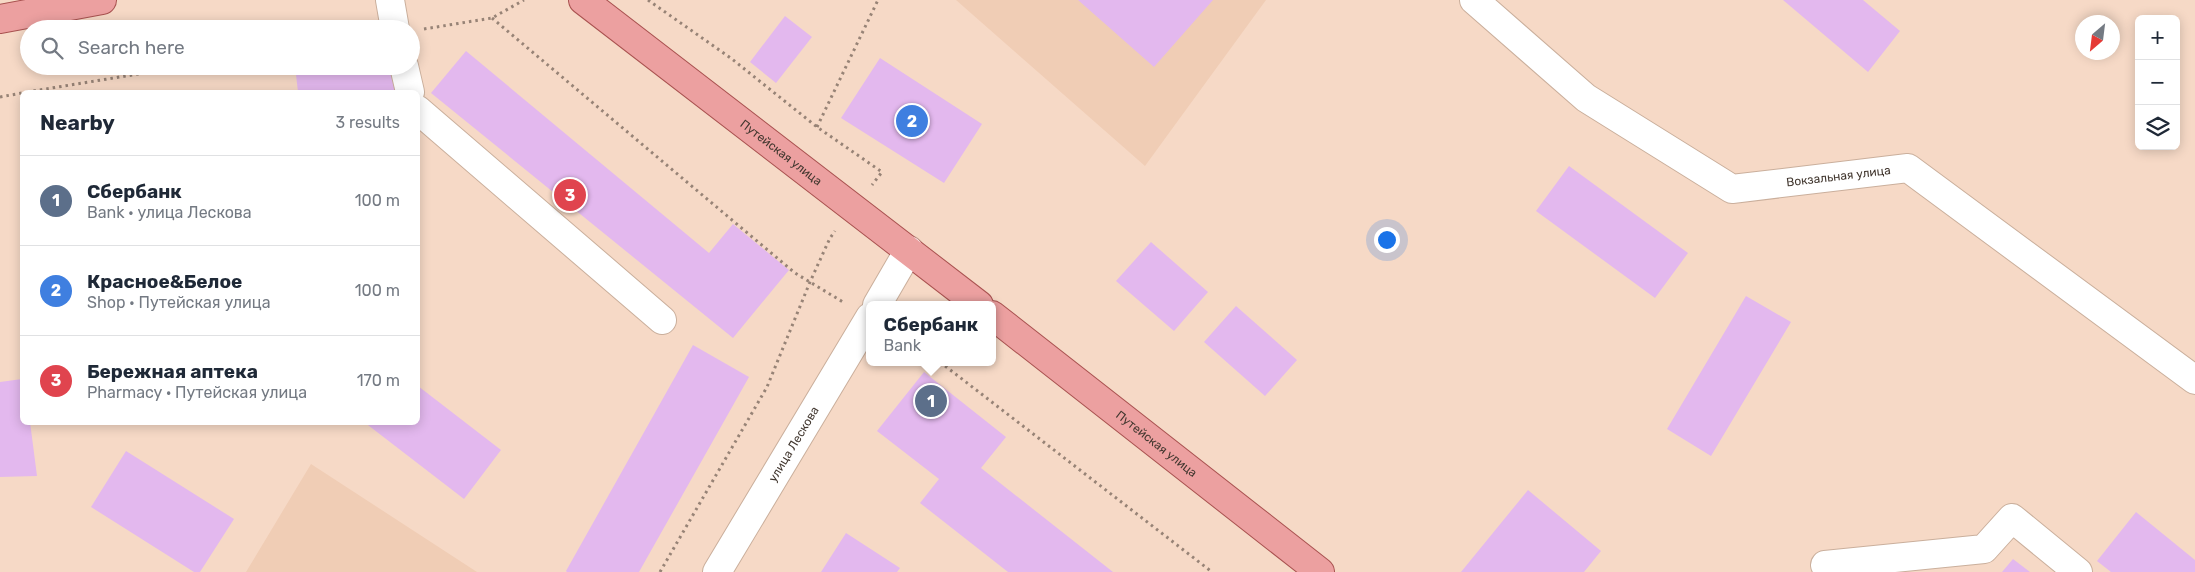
<!DOCTYPE html>
<meta charset="utf-8">
<style>
:root{--surface:#fff;--page:#f6f6f7;--text:#1f2937;--muted:#747a83;--line:#e0e1e3;--accent:#db2777}
body{margin:0;font-family:Rubik,sans-serif;background:var(--page);color:var(--text)}
.controls{position:absolute;right:15px;top:15px;display:grid;overflow:hidden;border-radius:8px;box-shadow:0 2px 12px #0003}
.controls button{width:45px;height:45px;display:grid;place-items:center;padding:0;border:0;border-bottom:1px solid var(--line);background:var(--surface);color:var(--text);font:25px sans-serif}
.compass{position:absolute;left:2075px;top:15px;width:45px;height:45px;border-radius:50%;background:var(--surface);box-shadow:0 2px 12px #0003;rotate:208deg}
.you{position:absolute;left:1386px;top:239px;width:18px;height:18px;margin:-12px;border:4px solid #fff;border-radius:50%;background:#1a73e8;box-shadow:0 0 0 8px #1a73e833}
.badge{display:grid;place-items:center;width:32px;height:32px;border-radius:50%;background:var(--accent);color:#fff;font-size:16px;font-weight:700}
.pin{position:absolute;translate:-50% -50%;border:2px solid #fff;box-shadow:0 1px 5px #0006}
.popup{position:absolute;left:866px;top:301px;width:130px;height:65px;box-sizing:border-box;display:grid;place-content:center;border-radius:8px;background:var(--surface);filter:drop-shadow(0 1px 4px #0005);font-size:16px;white-space:nowrap;color:var(--muted)}
.popup b{font-size:19px;color:var(--text)}
.popup::after{content:'';position:absolute;left:50%;top:100%;margin-left:-10px;border:10px solid transparent;border-top-color:var(--surface)}
.list{margin:0;padding:0;list-style:none}
h2{display:flex;justify-content:space-between;align-items:center;height:65px;margin:0;padding:0 20px;font-size:21px}
h2 small{font-size:16px;font-weight:400;color:var(--muted)}
.list li{display:grid;grid-template-columns:32px 1fr auto;gap:15px;align-items:center;box-sizing:border-box;height:90px;padding:0 20px;border-top:1px solid var(--line)}
.list b{display:block;font-size:19px;white-space:nowrap}
.list p{margin:0;font-size:16px;white-space:nowrap;color:var(--muted)}
.list em{font-size:16px;font-style:normal;color:var(--muted)}
.icon{flex:none;width:28px;height:28px;fill:none;stroke:currentColor;stroke-width:2;stroke-linecap:round;stroke-linejoin:round}
.map{position:relative;flex:none;width:2195px;height:572px;overflow:hidden}
.search{position:absolute;background:var(--surface);box-shadow:0 2px 12px #0003;left:20px;top:20px;width:400px;height:55px;display:flex;align-items:center;gap:12px;box-sizing:border-box;padding:0 18px;border-radius:28px;color:var(--muted);font-size:19px}
.panel{position:absolute;background:var(--surface);box-shadow:0 2px 12px #0003;left:20px;top:90px;width:400px;height:335px;border-radius:8px}
.map>svg:first-child{display:block}
.built{fill:#f0cdb5}
.building{fill:#e3b8ee}
.lines{fill:none;stroke-linecap:round;stroke-linejoin:round}
.minor-casing{stroke:#caaf9c;stroke-width:30}
.major-casing{stroke:#a95250;stroke-width:30}
.path{stroke:#978376;stroke-width:3;stroke-dasharray:2.5 4;stroke-linecap:butt}
.minor{stroke:#fff;stroke-width:28}
.major{stroke:#eca0a0;stroke-width:28}
.labels{text-anchor:middle;stroke-width:4;stroke-linejoin:round;paint-order:stroke}
.street-label{font-size:12px;fill:#42372f;stroke:#fff}
</style>
<div class="map">
<svg width="2195" height="572" viewBox="0 0 2195 572">
<rect width="100%" height="100%" fill="#f6d9c6"/>
<path class="built" d="M956,0H1266L1145,166Z
M311,464L477,572H246Z"/>
<path class="building" d="M1078,0H1213L1154,67Z
M1783,0H1863L1900,31L1868,72Z
M785,16L812,37L776,83L750,62Z
M466,51L709,253L733,224L789,270L733,338L431,93Z
M880,58L982,124L944,183L841,118Z
M295,66H393L398,92H298Z
M1569,166L1688,253L1655,298L1536,211Z
M1151,242L1208,292L1174,331L1116,281Z
M1746,296L1791,322L1711,456L1667,429Z
M1236,306L1297,360L1265,396L1204,342Z
M693,345L749,377L639,572H567L566,571Z
M924,372L1006,437L981,468L1113,572H1008L920,503L939,479L877,431Z
M22,379V422H30L37,476L0,477V382Z
M418,386L501,450L464,499L364,422H418Z
M126,451L234,519L200,572H194L91,507Z
M1528,490L1601,551L1584,572H1461Z
M2136,512L2195,560V572H2111L2097,561Z
M846,533L900,568L897,572H821Z
M2013,559L2030,572H2002Z"/>
<g class="lines">
<defs>
<g id="minor">
<path d="M390,0L395,29"/>
<path id="s1" d="M1474,0L1586,98L1732,189L1908,168L2195,380"/>
<path d="M404,66L410,92"/>
<path d="M418,110L662,320"/>
<path d="M877,305L909,250"/>
<path d="M1825,565L1984,549L2012,518L2078,572"/>
<path id="s2" d="M717,572L870,317"/>
</g>
<g id="major">
<path id="s3" d="M583,0L979,305"/>
<path d="M0,19L102,0"/>
<path id="s4" d="M992,315L1320,572"/>
</g>
</defs>
<use href="#minor" class="minor-casing"/>
<use href="#major" class="major-casing"/>
<path class="path" d="M648,0L732,59L817,127L882,172L872,185
M492,18L795,273L843,302
M424,29L492,18L524,0
M27,92L188,66
M0,97L22,93
M817,127L878,0
M940,362L1212,572
M660,572L767,387L810,282L830,238L835,231"/>
<use href="#minor" class="minor"/>
<use href="#major" class="major"/>
</g>
<g class="labels">
<g class="street-label">
<text dy="4" stroke="none"><textPath href="#s3" startOffset="250">Путейская улица</textPath></text>
<text dy="4" stroke="none"><textPath href="#s1" startOffset="428">Вокзальная улица</textPath></text>
<text dy="4" stroke="none"><textPath href="#s4" startOffset="209">Путейская улица</textPath></text>
<text dy="4" stroke="none"><textPath href="#s2" startOffset="149">улица Лескова</textPath></text>
</g>
</g>
</svg>
<div class="controls">
<button>+</button>
<button>−</button>
<button><svg class="icon" aria-label="layers" viewBox="0 0 24 24"><path d="M12 4l9 5-9 5-9-5zM3 14l9 5 9-5"/></svg></button>
</div>
<svg class="compass" viewBox="-18 -18 36 36"><path d="M0-13l5 13h-10z" fill="#e53935"/><path d="M0 13l5-13h-10z" fill="#747a83"/></svg>
<div class="you"></div>
<div class="pin badge" style="left:931px;top:401px;background:#5c6f8a">1</div>
<div class="popup"><b>Сбербанк</b>Bank</div>
<div class="pin badge" style="left:912px;top:121px;background:#3f7fe0">2</div>
<div class="pin badge" style="left:570px;top:195px;background:#e0444e">3</div>
<div class="search"><svg class="icon" aria-label="search" viewBox="0 0 24 24"><circle cx="10" cy="10" r="6"/><path d="M15 15l6 6"/></svg>Search here</div>
<section class="panel">
<h2>Nearby<small>3 results</small></h2>
<ul class="list">
<li><span class="badge" style="background:#5c6f8a">1</span><div><b>Сбербанк</b><p>Bank · улица Лескова</p></div><em>100 m</em></li>
<li><span class="badge" style="background:#3f7fe0">2</span><div><b>Красное&amp;Белое</b><p>Shop · Путейская улица</p></div><em>100 m</em></li>
<li><span class="badge" style="background:#e0444e">3</span><div><b>Бережная аптека</b><p>Pharmacy · Путейская улица</p></div><em>170 m</em></li>
</ul>
</section>
</div>
